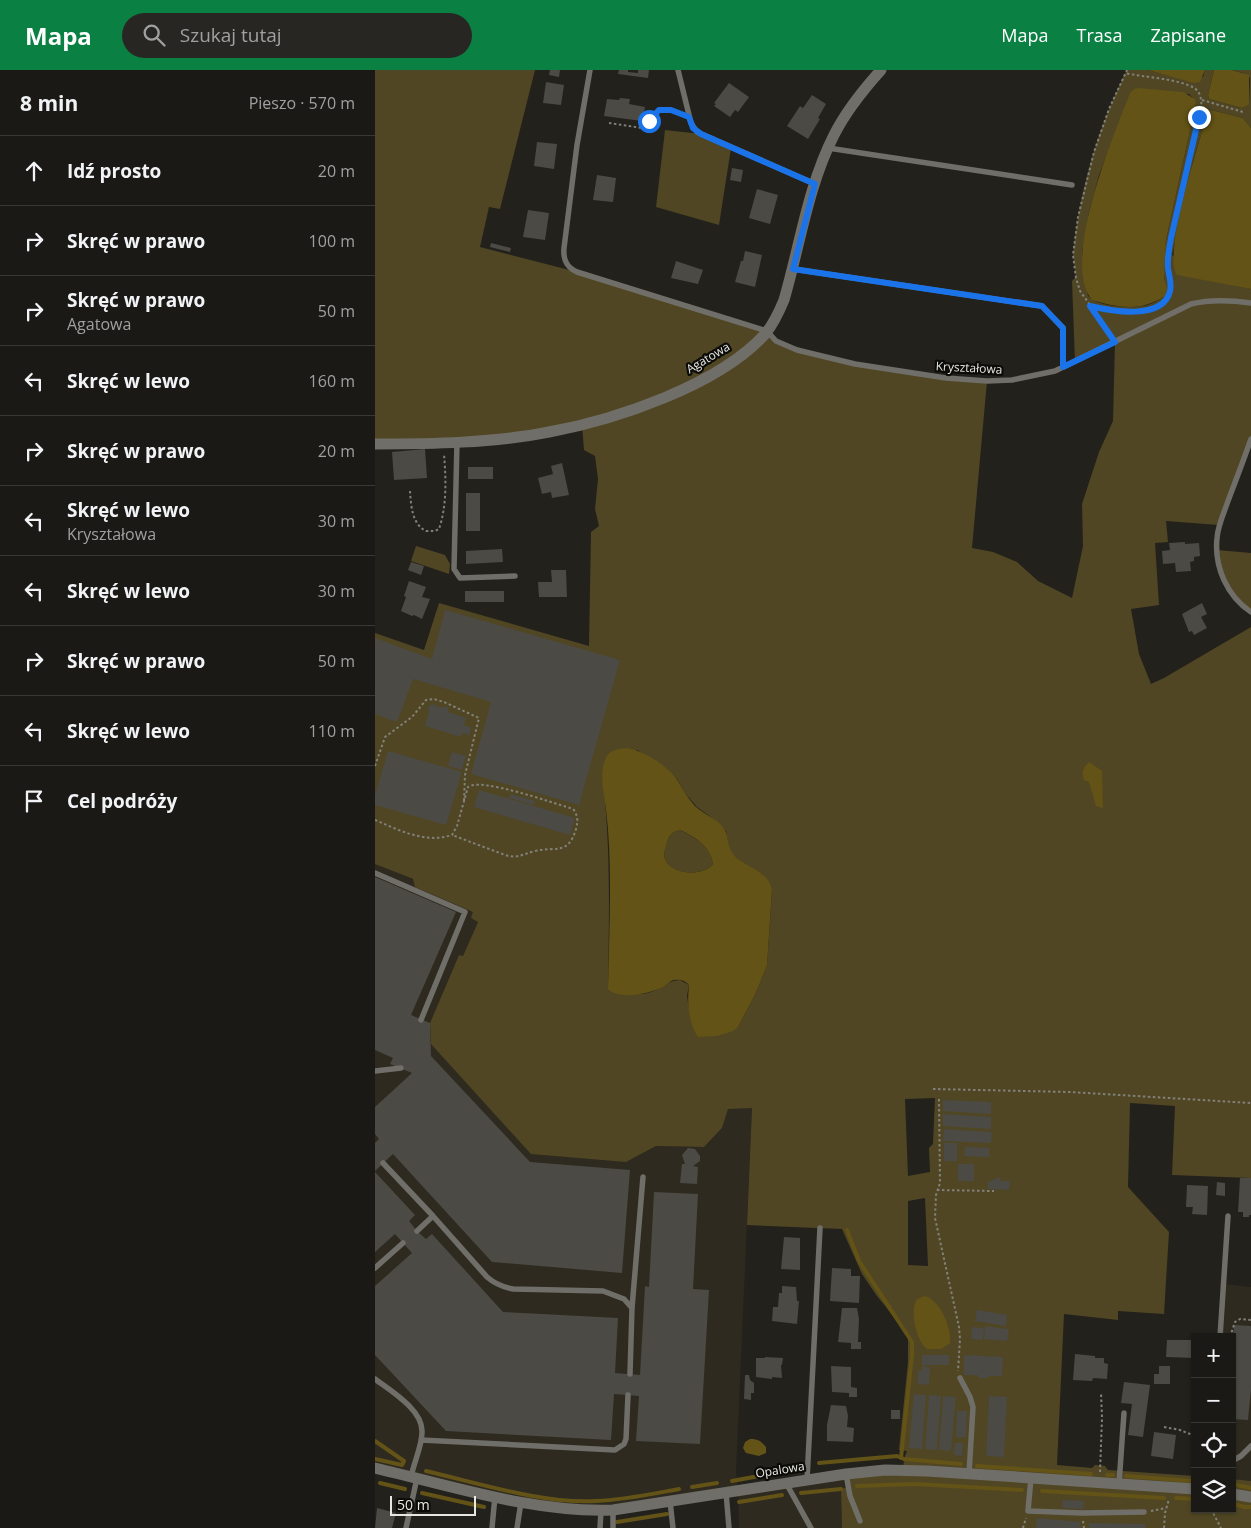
<!DOCTYPE html>
<html lang="pl">
<meta charset="utf-8">
<style>
:root{--surface:#1a1915;--page:#272622;--text:#f1f3f6;--muted:#9fa0a0;--line:#383834;--accent:#0b8043}
body{margin:0;font-family:"Open Sans",sans-serif;background:var(--page);color:var(--text)}
.controls{position:absolute;right:15px;bottom:15px;display:grid;overflow:hidden;border-radius:0px;box-shadow:0 1px 4px #0004}
.controls button{width:45px;height:45px;display:grid;place-items:center;padding:0;border:0;border-bottom:1px solid var(--line);background:var(--surface);color:var(--text);font:25px sans-serif}
.scale{position:absolute;left:15px;bottom:12px;width:86px;box-sizing:border-box;padding-left:5px;border:2px solid #e8e7e3;border-top:0;font-size:14px;line-height:18px;white-space:nowrap;color:#e8e7e3;-webkit-text-stroke:4px #0b0b08;paint-order:stroke}
.stop{position:absolute;width:15px;height:15px;margin:-11px;border:4px solid #1a73e8;border-radius:50%;background:#fff}
.stop.end{background:#1a73e8;border-color:#fff;box-shadow:0 1px 5px #0008}
.list{margin:0;padding:0;list-style:none}
h2{display:flex;justify-content:space-between;align-items:center;height:65px;margin:0;padding:0 20px;font-size:21px}
h2 small{font-size:16px;font-weight:400;color:var(--muted)}
.list li{display:grid;grid-template-columns:32px 1fr auto;gap:15px;align-items:center;box-sizing:border-box;height:70px;padding:0 20px;border-top:1px solid var(--line)}
.list b{display:block;font-size:19px;white-space:nowrap}
.list p{margin:0;font-size:16px;white-space:nowrap;color:var(--muted)}
.list em{font-size:16px;font-style:normal;color:var(--muted)}
.icon{flex:none;width:28px;height:28px;fill:none;stroke:currentColor;stroke-width:2;stroke-linecap:round;stroke-linejoin:round}
.map{position:relative;flex:none;width:876px;height:1458px;overflow:hidden}
header{display:flex;align-items:center;gap:30px;box-sizing:border-box;height:70px;padding:0 25px;background:var(--accent);color:#fff}
header strong{font-size:24px}
nav{display:flex;gap:28px;margin-inline-start:auto;font-size:18px}
.search{width:350px;height:45px;background:var(--page);display:flex;align-items:center;gap:12px;box-sizing:border-box;padding:0 18px;border-radius:28px;color:var(--muted);font-size:19px}
main{display:flex}
aside{flex:1;background:var(--surface)}
.map>svg:first-child{display:block}
.built{fill:#2e2a1f}
.green{fill:#504623;fill-rule:evenodd}
.water{fill:#635316;fill-rule:evenodd}
.lines{fill:none;stroke-linecap:round;stroke-linejoin:round}
.stream{stroke:#635316;stroke-width:4}
.building{fill:#4b4a44}
.path{stroke:#82807b;stroke-width:2;stroke-dasharray:2.5 2.5;stroke-linecap:butt}
.lane{stroke:#706e68;stroke-width:5.5}
.street{stroke:#706e68;stroke-width:11}
.route{stroke:#1a73e8;stroke-width:6}
.labels{text-anchor:middle;stroke-width:4.5;stroke-linejoin:round;paint-order:stroke}
.street-label{font-size:12px;fill:#e8e7e3;stroke:#0b0b08}
</style>
<header>
<strong>Mapa</strong>
<div class="search"><svg class="icon" aria-label="search" viewBox="0 0 24 24"><circle cx="10" cy="10" r="6"/><path d="M15 15l6 6"/></svg>Szukaj tutaj</div>
<nav><a>Mapa</a><a>Trasa</a><a>Zapisane</a></nav>
</header>
<main>
<aside>
<h2>8 min<small>Pieszo · 570 m</small></h2>
<ul class="list">
<li><svg class="icon" aria-label="ahead" viewBox="0 0 24 24"><path d="M12 20V5M6 11l6-6 6 6"/></svg><div><b>Idź prosto</b></div><em>20 m</em></li>
<li><svg class="icon" aria-label="right" viewBox="0 0 24 24"><path d="M7 20v-9h11M14 6l5 5-5 5"/></svg><div><b>Skręć w prawo</b></div><em>100 m</em></li>
<li><svg class="icon" aria-label="right" viewBox="0 0 24 24"><path d="M7 20v-9h11M14 6l5 5-5 5"/></svg><div><b>Skręć w prawo</b><p>Agatowa</p></div><em>50 m</em></li>
<li><svg class="icon" aria-label="left" viewBox="0 0 24 24"><path d="M17 20v-9H6M10 6l-5 5 5 5"/></svg><div><b>Skręć w lewo</b></div><em>160 m</em></li>
<li><svg class="icon" aria-label="right" viewBox="0 0 24 24"><path d="M7 20v-9h11M14 6l5 5-5 5"/></svg><div><b>Skręć w prawo</b></div><em>20 m</em></li>
<li><svg class="icon" aria-label="left" viewBox="0 0 24 24"><path d="M17 20v-9H6M10 6l-5 5 5 5"/></svg><div><b>Skręć w lewo</b><p>Kryształowa</p></div><em>30 m</em></li>
<li><svg class="icon" aria-label="left" viewBox="0 0 24 24"><path d="M17 20v-9H6M10 6l-5 5 5 5"/></svg><div><b>Skręć w lewo</b></div><em>30 m</em></li>
<li><svg class="icon" aria-label="right" viewBox="0 0 24 24"><path d="M7 20v-9h11M14 6l5 5-5 5"/></svg><div><b>Skręć w prawo</b></div><em>50 m</em></li>
<li><svg class="icon" aria-label="left" viewBox="0 0 24 24"><path d="M17 20v-9H6M10 6l-5 5 5 5"/></svg><div><b>Skręć w lewo</b></div><em>110 m</em></li>
<li><svg class="icon" aria-label="arrive" viewBox="0 0 24 24"><path d="M6 21V4h12l-3 4 3 4H6"/></svg><div><b>Cel podróży</b></div></li>
</ul>
</aside>
<div class="map">
<svg width="876" height="1458" viewBox="0 0 876 1458">
<rect width="100%" height="100%" fill="#23211c"/>
<path class="built" d="M0,793L38,810L99,842L103,852L88,886L84,885L55,953L56,974L250,1092L281,1076L329,1077L347,1058L353,1038H377L361,1402L363,1420L471,1404L473,1417L466,1419L467,1458H364L363,1421L218,1441L0,1398Z
M848,1214L876,1217V1411L857,1409V1267H845Z"/>
<path class="green" d="M0,0H160L125,139L114,137L105,177L202,202L392,261L401,271L480,294L612,311L597,478L618,482L642,492L663,511L697,528L708,476L707,434L724,382L738,351L740,272L700,292L697,211L701,207L698,185L699,176C706,116 724,54 752,0H773L796,6L828,7L830,0H839L833,25L834,29L867,38L874,35L875,8L868,3L857,0H876V58L868,48L836,40L833,42L818,91L797,185L844,212L876,219V369L844,455L791,451L793,472L780,473L784,535L756,539L764,584L776,614L789,608L876,557V1108L797,1105L800,1036L755,1033L753,1117L794,1162L789,1244L743,1241V1250L689,1244L682,1395L717,1398L720,1395L730,1396L733,1400L820,1406V1439H857V1409L876,1411V1458H467L466,1419L473,1417L471,1404L528,1400L529,1389L532,1381L524,1380L533,1292V1267L511,1237L502,1226L487,1204L467,1159L372,1155L377,1038L353,1039L347,1058L329,1077L281,1076L251,1092L156,1084L56,974L55,953L84,885L88,886L103,852L96,848L98,842L40,817L38,809L0,794V563L49,580L64,533L214,576L216,462L224,456L220,439L223,409L220,386L209,380L207,355L173,363L0,374ZM756,23L814,24L819,29L821,33L791,170C790,181 787,194 789,206C790,213 791,218 790,226C783,230 776,235 768,236C754,238 723,237 713,226L707,182L714,142L724,105ZM262,680L281,691L302,709L310,723L322,737L340,750L351,761L354,778L357,784L366,791L388,805L397,820L392,896L380,925L363,957L316,951L312,926L314,915L305,910C293,910 285,920 273,923C261,926 245,920 233,919C234,849 236,780 228,711ZM560,1028L558,1074L554,1078L555,1102L533,1106L530,1029ZM550,1128L553,1196L533,1195V1131Z
M290,60L326,64L356,78L344,155L281,137Z
M41,476L70,485L75,494L74,504L36,491Z
M842,480L876,483V542L851,515Z
M305,760C320,768 336,776 338,794C328,807 295,805 290,789C288,783 291,778 292,773C294,765 297,762 305,760Z"/>
<path class="water" d="M773,0H830L825,12L819,13Z
M839,0H857L874,5V35L867,38L834,29L833,25Z
M764,18L808,22L820,29L821,33L791,170L789,207L792,219L790,226C765,242 744,238 717,230C685,191 739,65 755,23L759,19Z
M836,40L868,48L876,58V219L802,205C787,186 825,69 833,42Z
M252,678C270,681 293,696 303,711C308,720 313,728 320,736C329,745 343,748 350,760C354,768 352,777 359,785C370,797 394,801 397,820L392,896L380,925L363,957L358,961L342,966L323,967C313,953 312,932 314,915C310,910 305,909 299,910C294,911 291,916 286,918C273,924 244,930 233,919C234,860 238,798 231,739C229,723 223,701 232,686C236,679 245,679 252,678ZM305,760C320,767 336,777 338,794C328,807 296,805 290,789C288,783 291,778 292,773C294,765 297,762 305,760Z
M714,692L727,701L728,738L721,736L714,712L709,710C706,702 708,698 714,692Z
M550,1226C565,1230 577,1258 575,1273L566,1279H552C541,1271 534,1240 542,1229Z
M375,1369C383,1369 386,1371 391,1377V1383L384,1386L371,1383L368,1378L370,1372Z"/>
<g class="lines">
<path class="stream" d="M472,1160L484,1191L537,1272V1285L526,1388
M0,1371L29,1391L27,1395L0,1389
M444,1393L522,1386L529,1389L586,1394
M602,1396L716,1404
M51,1401C103,1413 168,1434 221,1431C249,1430 277,1424 304,1419
M732,1405H738
M751,1406L817,1411
M357,1411L422,1399
M5,1413L30,1419
M857,1414L876,1418
M482,1416L540,1414L647,1420
M317,1417L342,1413
M667,1421L789,1428
M47,1423L109,1437
M426,1423L466,1419
M801,1428L820,1429
M364,1432L407,1425
M857,1433L869,1437H876
M242,1452L292,1444"/>
</g>
<path class="building" d="M175,0H185L184,7L174,5Z
M244,0H253V2L263,3V0H274L273,8L243,4Z
M171,12L189,15L186,35L168,33Z
M354,13L374,27L363,42L360,40L355,47L339,36L341,34L339,33Z
M437,25L451,34L443,48L445,49L433,69L412,56L425,36L428,38Z
M245,28L255,29L254,34L270,37L267,51L229,46L232,29L244,30Z
M162,72L182,74L179,99L159,96Z
M357,98L368,100L366,112L355,110Z
M222,105L241,108L238,132L218,130Z
M382,119L403,125L395,154L374,148Z
M153,140L174,143L170,170L148,167Z
M116,173L136,178L135,182L115,177Z
M370,181L387,185L380,217L360,212L366,191H368Z
M301,191L328,200L323,214L296,208Z
M50,379L52,408L19,410L17,382Z
M187,393L194,425L177,428L176,422L167,424L163,408L178,404L176,396Z
M93,397H118V409H93Z
M91,423H105V461H91Z
M810,472V474L824,473L825,486L819,487V491L815,492L816,501L801,502L800,493L788,494L787,481L795,480L794,473Z
M127,479L128,492L91,494V481Z
M36,492L49,496L46,505L33,500Z
M176,500H191L192,527H164L163,512H177Z
M34,511L51,517L47,527L55,529L47,549L39,545L37,546L26,541L31,527L29,526Z
M90,521H129V532H90Z
M827,533L832,544L826,547L832,558L819,565L817,561L814,562L807,544Z
M70,540L245,590L204,735L96,704L116,632L38,609L22,652L0,644V568L57,589Z
M59,634L62,637H73V642L91,648L89,655L95,657L96,660L94,665L87,663L86,667L50,656L54,642L53,638L55,635Z
M13,681L87,702L71,755L0,735V725Z
M77,682L91,686L87,700L73,696Z
M104,720L200,748L195,765L99,737Z
M136,724L160,731L159,735L134,728Z
M0,807L81,842L36,945L55,953L56,986L155,1092L255,1100L247,1203L117,1192L18,1084L0,1101V1073L4,1069L0,1064V1037L37,1003L15,994L18,988L0,980Z
M568,1030L616,1032V1044L568,1041Z
M568,1044L616,1047V1059L568,1056Z
M569,1059L617,1062L616,1073L568,1071Z
M569,1073H582V1091H569Z
M590,1077L614,1078V1087L589,1086Z
M313,1078L320,1079L325,1086V1091L318,1096L323,1097L322,1114L305,1113L307,1094H310L307,1085Z
M583,1094H599V1111H583Z
M0,1102L40,1145L34,1151L42,1161L51,1169L57,1164L128,1242L243,1248L240,1303L265,1305L270,1216L274,1217L279,1122L323,1124L318,1219L334,1220L325,1374L261,1371L264,1326L239,1324L236,1370L71,1361L0,1285V1216L37,1183L20,1164L0,1182Z
M625,1107V1111H635L634,1120L613,1119V1112Z
M865,1108H876V1145H874V1147H868V1142H863Z
M842,1112L850,1113V1126L841,1125Z
M812,1115L833,1116L832,1145L817,1144L818,1137H811Z
M409,1167L425,1168V1200L406,1199Z
M457,1198L476,1199V1206H485L484,1233L455,1231Z
M407,1216L421,1217L422,1231H424L422,1254L397,1251L398,1237H403L404,1223H407Z
M467,1238H482L484,1249L483,1272H486V1279H476V1273L463,1272Z
M602,1240L632,1245L631,1256L600,1251Z
M859,1255L876,1256V1319L873,1350L857,1349V1283Z
M610,1256L634,1259L632,1271L609,1269Z
M597,1257L609,1258L608,1270L596,1269Z
M792,1270H820V1288L791,1287Z
M700,1284L720,1286V1288H729V1293L733,1294L732,1309L718,1308L717,1311L698,1310Z
M547,1285H574V1295H547Z
M589,1285L628,1287L627,1306H613V1308H603V1305H589Z
M390,1287L408,1288L407,1295H406L407,1308L397,1307V1309L381,1307V1288H390Z
M456,1296L476,1297V1317L482,1318V1327H474V1323L457,1322Z
M547,1296L555,1297L554,1315L543,1314V1300L547,1301Z
M784,1296H795V1314H779V1304H784Z
M370,1305H374L375,1310L379,1313V1323H376V1330L369,1329Z
M749,1312L775,1315L768,1367L753,1365L757,1334L746,1333Z
M539,1324L551,1325L547,1379L534,1378Z
M554,1325L566,1326L562,1380L550,1379Z
M568,1326L581,1327L576,1381L564,1380Z
M614,1326L632,1327L629,1387L611,1386Z
M456,1335L471,1336L473,1346L472,1357L479,1358L478,1372L452,1371V1355Z
M516,1340H525V1349H516Z
M582,1341H592L591,1367H581Z
M779,1362L801,1365L798,1389L776,1386Z
M580,1373H588L587,1386L579,1385Z
M688,1430L709,1431L708,1439L687,1438Z
M2,1438L21,1443L17,1458H0Z
M662,1448L705,1452V1458H661Z
M714,1453L770,1454V1458H714Z"/>
<g class="lines">
<path class="path" d="M827,30L868,42
M234,53L267,58L284,40L289,39L305,44
M715,236C736,241 788,251 795,221C797,214 794,206 793,199C792,188 794,178 796,168L826,39C827,31 826,22 819,18C805,9 767,7 750,3
M735,263L705,221L701,208L698,185L703,147L719,82L734,39L752,0
M35,421C36,436 37,454 51,461H60L64,459C72,436 71,408 69,384
M0,696L10,667L37,647L51,630L59,629L69,632L104,648L90,705L89,731
M0,750C24,760 50,774 77,765L82,756L93,717C105,707 178,733 195,738L199,740C203,747 203,751 201,759C193,786 180,776 160,781C148,784 142,789 130,785L77,765
M558,1019L695,1022L876,1033
M564,1029L565,1113L561,1125L560,1148L584,1257L585,1269L583,1301
M562,1120L619,1121
M855,1267L860,1252L865,1249L876,1250
M789,1357L805,1360L820,1366
M725,1402L727,1348L726,1322
M836,1439L846,1458
M776,1441L791,1438
M708,1451L709,1458
M648,1458L651,1448
M789,1458L790,1443L794,1429"/>
<path class="lane" d="M215,0L202,75L189,178C188,189 191,197 202,202L392,261L401,271L422,280L480,294L571,308L612,311L637,310L680,301L816,234C836,229 855,230 876,233
M303,0L316,53L322,62L440,114
M453,78L697,115
M418,199L667,236L688,258V297
M876,369C869,389 861,410 853,431C849,443 843,455 842,468C839,497 852,526 876,542
M82,372L79,499L85,508L140,506
M0,803L90,842L46,950
M0,1001L26,998
M8,1093L58,1146L112,1207C120,1214 127,1217 138,1219L228,1221L249,1229L257,1238L255,1304
M42,1161L58,1146
M0,1198L28,1173
M257,1238L268,1107
M845,1267L853,1146
M585,1308L595,1327L598,1337L594,1404
M0,1309C16,1321 48,1340 47,1362C47,1376 39,1392 36,1407
M46,1370L240,1380L249,1374L251,1369L253,1325
M857,1391L866,1386L876,1376
M471,1404L475,1426L485,1451
M656,1408L653,1441L707,1443L769,1442
M432,1410L445,1158
M411,1413L436,1458
M744,1414L749,1343
M351,1422L354,1458
M295,1431L298,1458
M238,1440V1458
M31,1458L42,1408
M117,1458L120,1426
M142,1458L146,1432
M225,1458L226,1441"/>
<path class="street" d="M0,374C54,374 120,373 174,362C240,350 345,315 391,263C399,253 404,242 409,230C425,175 433,116 459,65C471,41 488,20 506,0
M0,1398C77,1416 159,1443 238,1440L471,1404L510,1400L552,1401L820,1419
M857,1424L876,1427"/>
</g>
<g class="lines">
<path class="route" d="M274,51L284,40H296L314,47L318,58L326,64L440,114L418,199L667,236L688,258V297L740,272L715,236C736,241 788,251 795,221C797,214 794,206 793,198C792,188 794,178 796,168L824,47"/>
</g>
<g class="labels">
<g class="street-label">
<text transform="translate(333 288) rotate(-31)" y="4">Agatowa</text>
<text transform="translate(594 298) rotate(3)" y="4">Kryształowa</text>
<text transform="translate(405 1400) rotate(-9)" y="4">Opalowa</text>
</g>
</g>
</svg>
<div class="controls">
<button>+</button>
<button>−</button>
<button><svg class="icon" aria-label="locate" viewBox="0 0 24 24"><circle cx="12" cy="12" r="6"/><path d="M12 2v4M12 18v4M2 12h4M18 12h4"/></svg></button>
<button><svg class="icon" aria-label="layers" viewBox="0 0 24 24"><path d="M12 4l9 5-9 5-9-5zM3 14l9 5 9-5"/></svg></button>
</div>
<div class="scale">50 m</div>
<div class="stop" style="left:274px;top:51px"></div>
<div class="stop end" style="left:824px;top:47px"></div>
</div>
</main>
